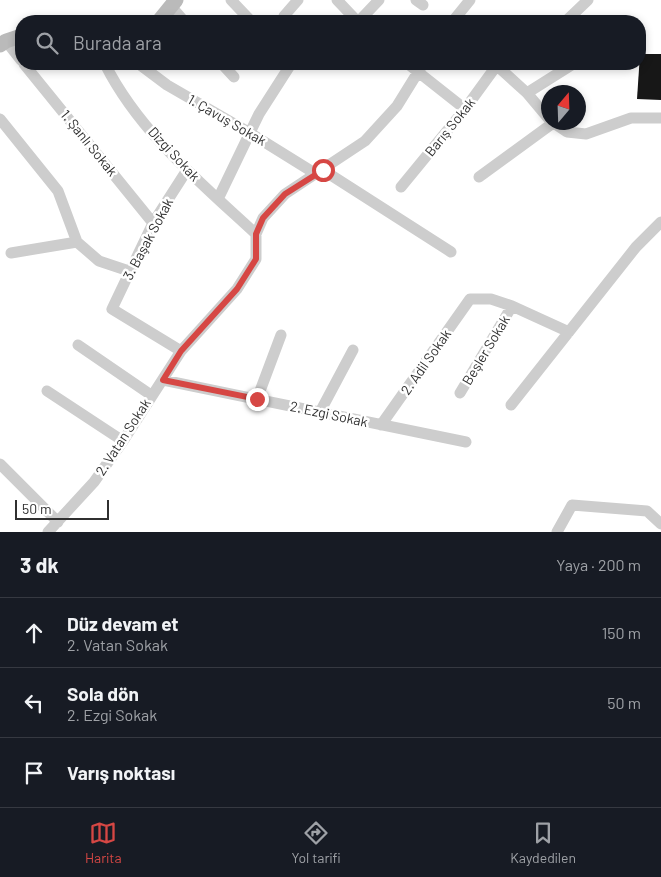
<!DOCTYPE html>
<html lang="tr">
<meta charset="utf-8">
<style>
:root{--surface:#171b24;--page:#20242c;--text:#f1f3f6;--muted:#9ea1a6;--line:#363941;--accent:#d64744}
body{margin:0;font-family:Barlow,sans-serif;background:var(--page);color:var(--text)}
.compass{position:absolute;left:541px;top:85px;width:45px;height:45px;border-radius:50%;background:var(--surface);box-shadow:0 2px 8px #0003;rotate:19deg}
.scale{position:absolute;left:15px;bottom:12px;width:94px;box-sizing:border-box;padding-left:5px;border:2px solid #303030;border-top:0;font-size:14px;line-height:18px;white-space:nowrap;color:#303030;-webkit-text-stroke:4px #fff;paint-order:stroke}
.stop{position:absolute;width:15px;height:15px;margin:-11px;border:4px solid #d64744;border-radius:50%;background:#fff}
.stop.end{background:#d64744;border-color:#fff;box-shadow:0 1px 5px #0008}
.list{margin:0;padding:0;list-style:none}
h2{display:flex;justify-content:space-between;align-items:center;height:65px;margin:0;padding:0 20px;font-size:21px}
h2 small{font-size:16px;font-weight:400;color:var(--muted)}
.list li{display:grid;grid-template-columns:32px 1fr auto;gap:15px;align-items:center;box-sizing:border-box;height:70px;padding:0 20px;border-top:1px solid var(--line)}
.list b{display:block;font-size:19px;white-space:nowrap}
.list p{margin:0;font-size:16px;white-space:nowrap;color:var(--muted)}
.list em{font-size:16px;font-style:normal;color:var(--muted)}
.icon{flex:none;width:28px;height:28px;fill:none;stroke:currentColor;stroke-width:2;stroke-linecap:round;stroke-linejoin:round}
.map{position:relative;flex:none;width:661px;height:532px;overflow:hidden}
.search{position:absolute;background:var(--surface);box-shadow:0 2px 8px #0003;left:15px;right:15px;top:15px;height:55px;display:flex;align-items:center;gap:12px;box-sizing:border-box;padding:0 18px;border-radius:20px;color:var(--muted);font-size:19px}
.sheet{height:275px;background:var(--surface)}
nav{display:flex;justify-content:space-around;align-items:center;box-sizing:border-box;height:70px;border-top:1px solid var(--line);background:var(--surface);font-size:14px;color:var(--muted)}
nav a{display:grid;justify-items:center;gap:2px}
nav .on{color:var(--accent)}
.map>svg:first-child{display:block}
.building{fill:#171717}
.lines{fill:none;stroke-linecap:round;stroke-linejoin:round}
.street{stroke:#cdcdcd;stroke-width:11}
.secondary{stroke:#bababa;stroke-width:15}
.route{stroke:#d64744;stroke-width:6}
.labels{text-anchor:middle;stroke-width:5;stroke-linejoin:round;paint-order:stroke}
.street-label{font-size:14px;fill:#303030;stroke:#fff}
</style>
<div class="map">
<svg width="661" height="532" viewBox="0 0 661 532">
<rect width="100%" height="100%" fill="#fff"/>
<path class="building" d="M640,54H661V100L637,99Z"/>
<g class="lines">
<path class="street" d="M231,0L251,21
M337,0L357,21
M416,0L423,5
M171,6L184,21
M290,21L284,16L298,0
M359,21L379,0
M453,21L470,0
M566,21L588,0
M6,41L21,60
M24,64L153,223
M105,64C139,132 201,183 256,234
M139,64L167,85L250,133L316,174
M222,64L234,77
M408,64L465,109
M495,64L527,93L548,118
M527,93L573,64
M0,119L58,191L77,242
M552,122L567,132L586,134L631,118H661
M323,170L451,252
M479,177L553,123
M401,187L465,109L497,65
M218,199L259,114L291,64
M11,253L77,242L99,261L129,271
M78,345L151,395
M181,351L112,309L153,223L187,170
M163,380L466,442
M47,391L123,441
M460,393L512,306
M257,399L281,335
M511,405L636,247L661,222
M320,412L353,350
M381,425L470,299H491L512,306L569,332
M0,464L58,522
M48,532L94,482L123,441L181,351L237,289L256,259V234L263,218L285,194L365,141L397,106L423,64
M557,532L572,505L647,511L661,524"/>
<path class="secondary" d="M159,21L176,0
M0,45L6,41L21,36"/>
</g>
<g class="lines">
<path class="route" d="M257,399L163,380L181,351L237,289L256,259V234L263,218L285,194L323,170"/>
</g>
<g class="labels">
<g class="street-label">
<text transform="translate(227 120) rotate(30)" y="5">1. Çavuş Sokak</text>
<text transform="translate(450 127) rotate(-51)" y="5">Barış Sokak</text>
<text transform="translate(89 143) rotate(51)" y="5">1. Şanlı Sokak</text>
<text transform="translate(174 154) rotate(47)" y="5">Dizgi Sokak</text>
<text transform="translate(148 239) rotate(-62)" y="5">3. Başak Sokak</text>
<text transform="translate(486 350) rotate(-59)" y="5">Beşler Sokak</text>
<text transform="translate(426 362) rotate(-55)" y="5">2. Adil Sokak</text>
<text transform="translate(329 414) rotate(12)" y="5">2. Ezgi Sokak</text>
<text transform="translate(123 437) rotate(-57)" y="5">2. Vatan Sokak</text>
</g>
</g>
</svg>
<svg class="compass" viewBox="-18 -18 36 36"><path d="M0-13l5 13h-10z" fill="#e53935"/><path d="M0 13l5-13h-10z" fill="#9ea1a6"/></svg>
<div class="scale">50 m</div>
<div class="stop" style="left:323px;top:170px"></div>
<div class="stop end" style="left:257px;top:399px"></div>
<div class="search"><svg class="icon" aria-label="search" viewBox="0 0 24 24"><circle cx="10" cy="10" r="6"/><path d="M15 15l6 6"/></svg>Burada ara</div>
</div>
<section class="sheet">
<h2>3 dk<small>Yaya · 200 m</small></h2>
<ul class="list">
<li><svg class="icon" aria-label="ahead" viewBox="0 0 24 24"><path d="M12 20V5M6 11l6-6 6 6"/></svg><div><b>Düz devam et</b><p>2. Vatan Sokak</p></div><em>150 m</em></li>
<li><svg class="icon" aria-label="left" viewBox="0 0 24 24"><path d="M17 20v-9H6M10 6l-5 5 5 5"/></svg><div><b>Sola dön</b><p>2. Ezgi Sokak</p></div><em>50 m</em></li>
<li><svg class="icon" aria-label="arrive" viewBox="0 0 24 24"><path d="M6 21V4h12l-3 4 3 4H6"/></svg><div><b>Varış noktası</b></div></li>
</ul>
</section>
<nav>
<a class="on"><svg class="icon" aria-label="map" viewBox="0 0 24 24"><path d="M3 6l6-2 6 2 6-2v14l-6 2-6-2-6 2zM9 4v14M15 6v14"/></svg>Harita</a>
<a><svg class="icon" aria-label="directions" viewBox="0 0 24 24"><path d="M12 3l9 9-9 9-9-9zM9 14v-3h6M13 9l2 2-2 2"/></svg>Yol tarifi</a>
<a><svg class="icon" aria-label="saved" viewBox="0 0 24 24"><path d="M7 4h10v16l-5-4-5 4z"/></svg>Kaydedilen</a>
</nav>
